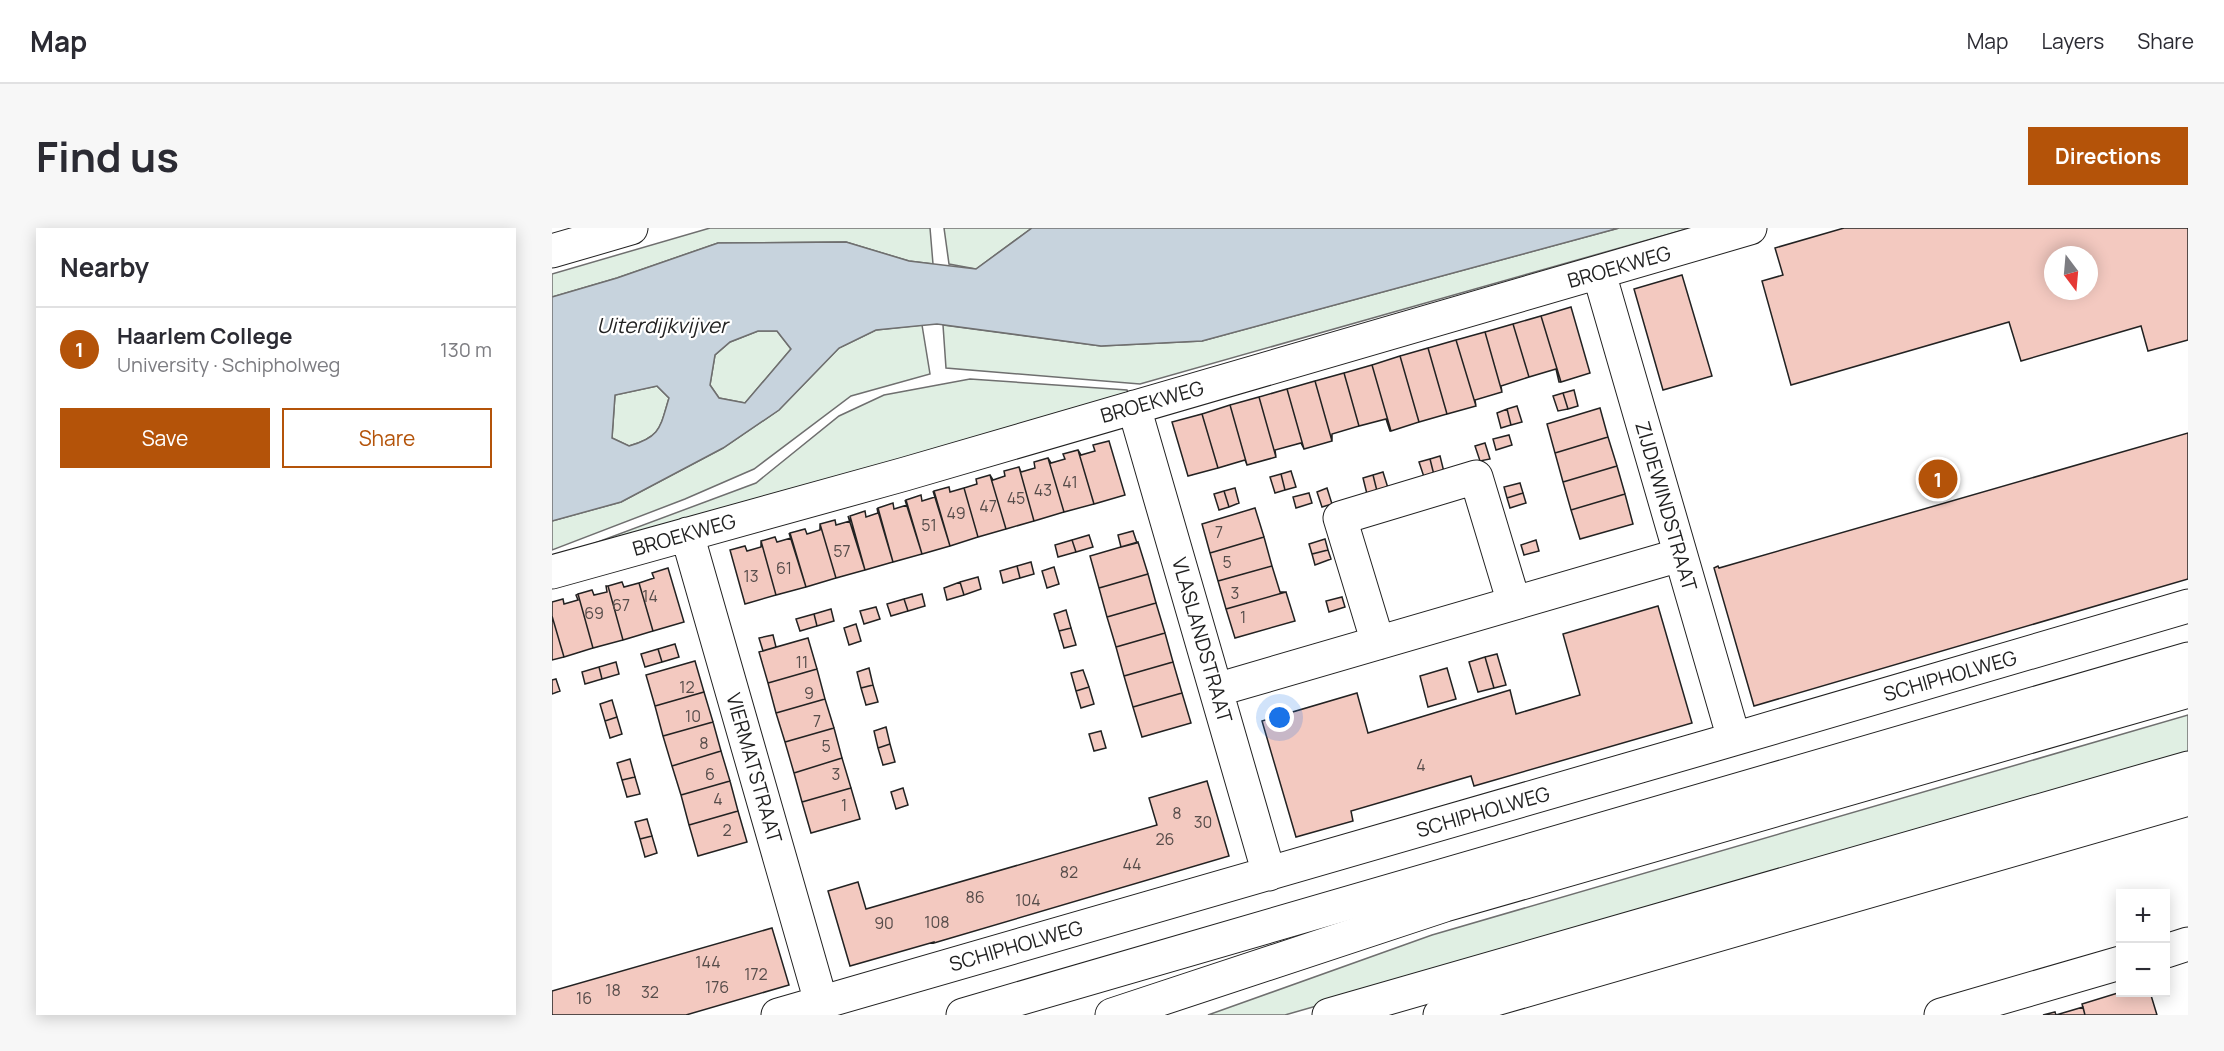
<!DOCTYPE html>
<meta charset="utf-8">
<style>
:root{--surface:#fff;--page:#f7f7f7;--text:#2b2b33;--muted:#7c7c81;--line:#e1e1e2;--accent:#b45309}
body{margin:0;font-family:Manrope,sans-serif;background:var(--page);color:var(--text)}
.controls{position:absolute;right:18px;bottom:18px;display:grid;overflow:hidden;border-radius:0px;box-shadow:0 3px 15px #0003}
.controls button{width:54px;height:54px;display:grid;place-items:center;padding:0;border:0;border-bottom:2px solid var(--line);background:var(--surface);color:var(--text);font:30px sans-serif}
.compass{position:absolute;left:1492px;top:18px;width:54px;height:54px;border-radius:50%;background:var(--surface);box-shadow:0 3px 15px #0003;rotate:164deg}
.you{position:absolute;left:728px;top:490px;width:21px;height:21px;margin:-15px;border:4px solid #fff;border-radius:50%;background:#1a73e8;box-shadow:0 0 0 9px #1a73e833}
.badge{display:grid;place-items:center;width:39px;height:39px;border-radius:50%;background:var(--accent);color:#fff;font-size:20px;font-weight:700}
.pin{position:absolute;translate:-50% -50%;border:3px solid #fff;box-shadow:0 2px 6px #0006}
.list{margin:0;padding:0;list-style:none}
h2{display:flex;justify-content:space-between;align-items:center;height:78px;margin:0;padding:0 24px;font-size:26px}
h2 small{font-size:20px;font-weight:400;color:var(--muted)}
.list li{display:grid;grid-template-columns:39px 1fr auto;gap:18px;align-items:center;box-sizing:border-box;height:84px;padding:0 24px;border-top:2px solid var(--line)}
.list b{display:block;font-size:22px;white-space:nowrap}
.list p{margin:0;font-size:20px;white-space:nowrap;color:var(--muted)}
.list em{font-size:20px;font-style:normal;color:var(--muted)}
.actions{display:flex;gap:12px;padding:18px 24px}
.actions a{flex:1;padding:14px 0;border:2px solid var(--accent);border-radius:0px;text-align:center;font-size:21px;color:var(--accent)}
.actions .main{background:var(--accent);color:#fff}
.map{position:relative;flex:none;width:1636px;height:787px;overflow:hidden;border-radius:0px}
header{display:flex;align-items:center;gap:36px;box-sizing:border-box;height:84px;padding:0 30px;background:var(--surface);border-bottom:2px solid var(--line)}
header strong{font-size:28px}
nav{display:flex;gap:33px;margin-inline-start:auto;font-size:21px}
.intro{display:flex;align-items:center;justify-content:space-between;box-sizing:border-box;height:144px;padding:0 36px}
h1{margin:0;font-size:42px}
.button{padding:15px 27px;border-radius:0px;background:var(--accent);color:#fff;font-size:21px;font-weight:700}
main{display:flex;gap:36px;padding:0 36px}
aside{flex:1;background:var(--surface);border-radius:0px;box-shadow:0 3px 15px #0003}
.map>svg:first-child{display:block}
.green{fill:#e0efe3;stroke:#6f6f6f;stroke-width:1.5}
.water{fill:#c7d3dd;stroke:#6f6f6f;stroke-width:1.5;fill-rule:evenodd}
.building{fill:#f3c9c0;stroke:#222;stroke-width:1.5;fill-rule:evenodd}
.lines{fill:none;stroke-linecap:round;stroke-linejoin:round}
.minor-casing{stroke:#222;stroke-width:35}
.major-casing{stroke:#222;stroke-width:35}
.minor{stroke:#fff;stroke-width:33}
.major{stroke:#fff;stroke-width:33}
.labels{text-anchor:middle;stroke-width:4.5;stroke-linejoin:round;paint-order:stroke}
.number-label{font-size:16px;fill:#564c4a}
.street-label{font-size:20px;fill:#222;stroke:#fff}
.water-label{font-size:21px;font-style:italic;fill:#222;stroke:#fff}
</style>
<header>
<strong>Map</strong>
<nav><a>Map</a><a>Layers</a><a>Share</a></nav>
</header>
<div class="intro"><h1>Find us</h1><a class="button">Directions</a></div>
<main>
<aside>
<h2>Nearby<small></small></h2>
<ul class="list">
<li><span class="badge">1</span><div><b>Haarlem College</b><p>University · Schipholweg</p></div><em>130 m</em></li>
</ul>
<div class="actions"><a class="main">Save</a><a>Share</a></div>
</aside>
<div class="map">
<svg width="1636" height="787" viewBox="0 0 1636 787">
<rect width="100%" height="100%" fill="#fff"/>
<path class="green" d="M158,0H378L381,36L357,33L294,14L166,15L65,50L0,69V46Z
M392,0H480L424,41L397,36Z
M1067,0H1138L588,156L394,140L391,97L549,118L650,113Z
M370,97L378,146L299,168L202,241L133,271L0,322V293L69,274L171,220L227,182L287,120L324,102Z
M206,103H225L239,121L193,175L167,170L158,157L163,127L178,114Z
M418,151L575,162L577,167L0,331L204,255L287,188L332,167Z
M105,158L117,170C108,200 109,209 77,218L60,210L63,167Z
M1636,487V525L1197,654L733,787H656L880,707Z"/>
<path class="water" d="M480,0H1067L650,113L549,118L385,96L324,102L287,120L227,182L171,220L69,274L0,293V69L65,50L166,15L294,14L357,33L424,41ZM206,103H225L239,121L193,175L167,170L158,157L163,127L178,114ZM105,158L117,170C108,199 109,209 77,218L60,210L63,167Z"/>
<path class="building" d="M1292,0H1636V112L1596,123L1589,98L1469,133L1457,94L1239,157L1210,53L1231,47L1223,20ZM1501,27H1537V63H1501Z
M1130,47L1160,148L1111,162L1082,61Z
M1019,79L1038,145L1009,154L989,88Z
M989,88L1009,154H1007L1004,141L977,149L961,96Z
M961,96L977,149L949,158L950,164L933,104Z
M933,104L950,164L923,172L924,178L904,112Z
M904,112L924,178L895,186L876,120Z
M876,120L895,186L867,194L848,128Z
M848,128L867,194L839,203L820,137Z
M820,137L839,203H838L834,191L807,198L792,145Z
M792,145L807,198L780,206V213L763,153Z
M763,153L780,213L752,221L735,161Z
M735,161L752,221L749,215L723,222L724,229L707,169Z
M1022,162L1026,178L1016,181L1011,165Z
M1011,165L1016,181L1006,183L1001,168Z
M707,169L724,229L695,237L678,177Z
M678,177L695,237L693,232L666,240L650,186Z
M965,178L970,194L959,197L955,181Z
M1048,180L1056,209L1003,225L995,196Z
M955,181L959,197L949,200L945,185Z
M650,186L666,240L636,248L620,194Z
M1636,205V351L1202,478L1162,340L1166,338L1167,340Z
M957,207L960,217L944,222L941,211Z
M1056,209L1065,238L1011,254L1003,225Z
M557,213L573,267L542,276L526,222L529,227L543,223L541,217Z
M933,215L938,231L928,233L923,218Z
M526,222L542,276L512,284L496,230L499,235L513,231L511,226Z
M888,228L892,244L882,247L878,231Z
M496,230L512,284L482,293L467,239L469,244L483,240L482,234Z
M878,231L882,247L872,249L867,234Z
M1065,238L1073,266L1019,282L1011,254Z
M467,239L482,293L454,301L438,247L441,252L453,248L452,243Z
M739,243L744,259L733,262L729,246Z
M831,244L836,260L825,263L821,247Z
M729,246L733,262L723,265L718,249Z
M438,247L454,301L426,309L412,260L425,256L424,251Z
M821,247L825,263L815,266L811,250Z
M968,255L971,265L955,270L952,259Z
M397,259L398,264L412,260L426,309L398,318L382,263Z
M683,260L687,275L677,279L672,263Z
M775,260L780,276L770,279L765,264Z
M381,263L398,318L370,326L354,272L369,267L370,273L383,269Z
M672,263L677,279L667,282L662,266Z
M757,265L760,275L744,280L741,269Z
M971,265L974,275L958,280L955,270Z
M1073,266L1081,296L1028,311L1019,282Z
M353,272L370,326L341,334L326,280L341,275L342,281L355,277Z
M325,280L341,334L313,342L298,288L313,283L314,289L326,285Z
M703,280L712,309L658,325L650,296Z
M296,288L313,342L284,350L268,296L283,292L284,297L298,293Z
M268,296L284,350L254,359L238,305L253,301L255,306L268,302Z
M581,303L585,315L569,319L566,307Z
M237,305L254,359L224,367L209,313L223,309L225,314L239,310Z
M537,307L541,319L524,324L520,312Z
M712,309L720,338L666,353L658,325Z
M773,311L776,322L760,326L757,316Z
M520,312L524,324L506,329L503,317Z
M984,312L987,323L972,327L969,317Z
M209,313L224,367L193,376L178,322L193,318L195,323L209,319Z
M586,314L596,346L547,360L538,328Z
M776,322L779,331L763,337L760,326Z
M479,334L482,346L468,350L465,338Z
M465,338L468,350L451,355L448,343Z
M720,338L728,364H734L674,381L666,353Z
M502,339L507,356L495,360L490,343Z
M116,340L132,394L101,403L87,355L102,350L100,345Z
M596,346L604,375L555,389L547,360Z
M426,349L429,361L412,367L408,354Z
M70,354L72,359L87,355L101,403L71,412L56,358Z
M408,354L412,367L395,372L392,360Z
M54,358H56L71,412L41,420L26,366L40,362L42,367L55,364Z
M734,364L743,393L683,410L674,381Z
M26,366L41,420L12,429L0,388V374L11,371L12,376L26,372L24,367Z
M370,366L373,378L356,383L352,371Z
M790,369L793,379L777,384L774,373Z
M352,371L356,383L339,388L335,376Z
M604,375L613,405L564,419L555,389Z
M1106,378L1140,495L922,558L919,548L799,583L801,593L744,609L710,493L805,465L816,505L958,462L964,486L1028,467L1011,406Z
M324,379L328,391L312,396L308,383Z
M279,381L282,393L265,398L262,386Z
M514,382L519,400L507,403L502,386Z
M262,386L265,398L248,403L244,391Z
M0,388L12,429L0,432Z
M304,396L309,413L297,417L292,400Z
M519,400L524,417L512,420L507,403Z
M613,405L621,434L572,448L564,419Z
M221,407L224,419L211,423L207,410Z
M256,410L265,441L216,455L207,424Z
M123,416L127,429L110,434L106,421Z
M106,421L110,434L93,439L89,426Z
M945,426L954,457L942,460L933,429Z
M933,429L942,460L926,464L917,434Z
M143,433L152,464L103,478L94,447Z
M64,434L67,446L50,451L47,439Z
M621,434L630,465L581,479L572,448Z
M47,439L50,451L33,456L30,444Z
M317,440L321,457L309,460L305,444Z
M895,440L904,471L876,479L868,448Z
M265,441L273,471L224,485L216,455Z
M531,442L537,459L524,463L519,445Z
M4,451L8,463L0,466V452Z
M321,457L326,474L314,477L309,460Z
M537,459L542,476L529,480L524,463Z
M152,464L161,494L111,508L103,478Z
M630,465L639,495L590,509L581,479Z
M273,471L282,500L233,514L224,485Z
M60,472L65,489L53,493L48,476Z
M65,489L70,506L58,510L53,493Z
M161,494L169,523L120,538L111,508Z
M334,499L338,516L326,520L322,503Z
M282,500L290,530L242,545L233,514Z
M549,503L554,520L542,523L537,506Z
M338,516L343,534L331,537L326,520Z
M169,523L178,553L129,567L120,538Z
M290,530L299,560L250,574L242,545Z
M78,531L83,549L70,552L65,535Z
M83,549L88,566L75,569L70,552Z
M178,553L186,583L137,597L129,567Z
M655,553L677,628L392,712L382,715V714L298,738L276,663L306,654L314,681L605,597L597,570Z
M299,560L308,591L259,605L250,574Z
M351,560L356,577L344,581L339,564Z
M186,583L195,614L146,628L137,597Z
M95,591L100,608L88,611L83,594Z
M100,608L105,625L93,629L88,611Z
M220,700L237,757L134,787H0V763Z
M1569,764H1598L1605,787H1533L1530,776Z
M1531,779L1533,787H1491L1503,784L1504,787Z"/>
<g class="lines">
<defs>
<path id="minor" d="M0,23L79,0
M1047,45L1182,511
M582,179L717,646
M135,306L269,774
M0,344L353,246L1198,0
M826,415L788,290L924,249L962,375
M664,462L1128,327
M1614,723L1636,716
M226,787L1182,511L1636,378
M411,787L1636,431
M888,787L1636,571
M1389,787L1568,735"/>
<path id="major" d="M560,787L893,677L1636,463
M777,787L1636,540"/>
</defs>
<use href="#minor" class="minor-casing"/>
<use href="#major" class="major-casing"/>
<use href="#minor" class="minor"/>
<use href="#major" class="major"/>
</g>
<g class="labels">
<g class="number-label">
<text x="518" y="260">41</text>
<text x="491" y="268">43</text>
<text x="464" y="276">45</text>
<text x="436" y="284">47</text>
<text x="404" y="291">49</text>
<text x="377" y="303">51</text>
<text x="667" y="310">7</text>
<text x="290" y="329">57</text>
<text x="675" y="340">5</text>
<text x="232" y="346">61</text>
<text x="199" y="354">13</text>
<text x="683" y="371">3</text>
<text x="98" y="374">14</text>
<text x="69" y="383">67</text>
<text x="42" y="391">69</text>
<text x="691" y="395">1</text>
<text x="250" y="440">11</text>
<text x="135" y="465">12</text>
<text x="257" y="471">9</text>
<text x="141" y="494">10</text>
<text x="265" y="499">7</text>
<text x="152" y="521">8</text>
<text x="274" y="524">5</text>
<text x="869" y="543">4</text>
<text x="158" y="552">6</text>
<text x="284" y="552">3</text>
<text x="166" y="577">4</text>
<text x="292" y="583">1</text>
<text x="625" y="591">8</text>
<text x="651" y="600">30</text>
<text x="175" y="608">2</text>
<text x="613" y="617">26</text>
<text x="580" y="642">44</text>
<text x="517" y="650">82</text>
<text x="423" y="675">86</text>
<text x="476" y="678">104</text>
<text x="385" y="700">108</text>
<text x="332" y="701">90</text>
<text x="156" y="740">144</text>
<text x="204" y="752">172</text>
<text x="165" y="765">176</text>
<text x="61" y="768">18</text>
<text x="98" y="770">32</text>
<text x="32" y="776">16</text>
</g>
<g class="street-label">
<text transform="translate(1067 39) rotate(-16)" y="7">BROEKWEG</text>
<text transform="translate(600 174) rotate(-16)" y="7">BROEKWEG</text>
<text transform="translate(1114 278) rotate(74)" y="7">ZIJDEWINDSTRAAT</text>
<text transform="translate(132 307) rotate(-16)" y="7">BROEKWEG</text>
<text transform="translate(650 412) rotate(74)" y="7">VLASLANDSTRAAT</text>
<text transform="translate(1398 448) rotate(-16)" y="7">SCHIPHOLWEG</text>
<text transform="translate(202 540) rotate(74)" y="7">VIERMATSTRAAT</text>
<text transform="translate(931 584) rotate(-16)" y="7">SCHIPHOLWEG</text>
<text transform="translate(464 718) rotate(-16)" y="7">SCHIPHOLWEG</text>
</g>
<g class="water-label">
<text x="110" y="105">Uiterdijkvijver</text>
</g>
</g>
</svg>
<div class="controls">
<button>+</button>
<button>−</button>
</div>
<svg class="compass" viewBox="-18 -18 36 36"><path d="M0-13l5 13h-10z" fill="#e53935"/><path d="M0 13l5-13h-10z" fill="#7c7c81"/></svg>
<div class="you"></div>
<div class="pin badge" style="left:1386px;top:251px">1</div>
</div>
</main>
